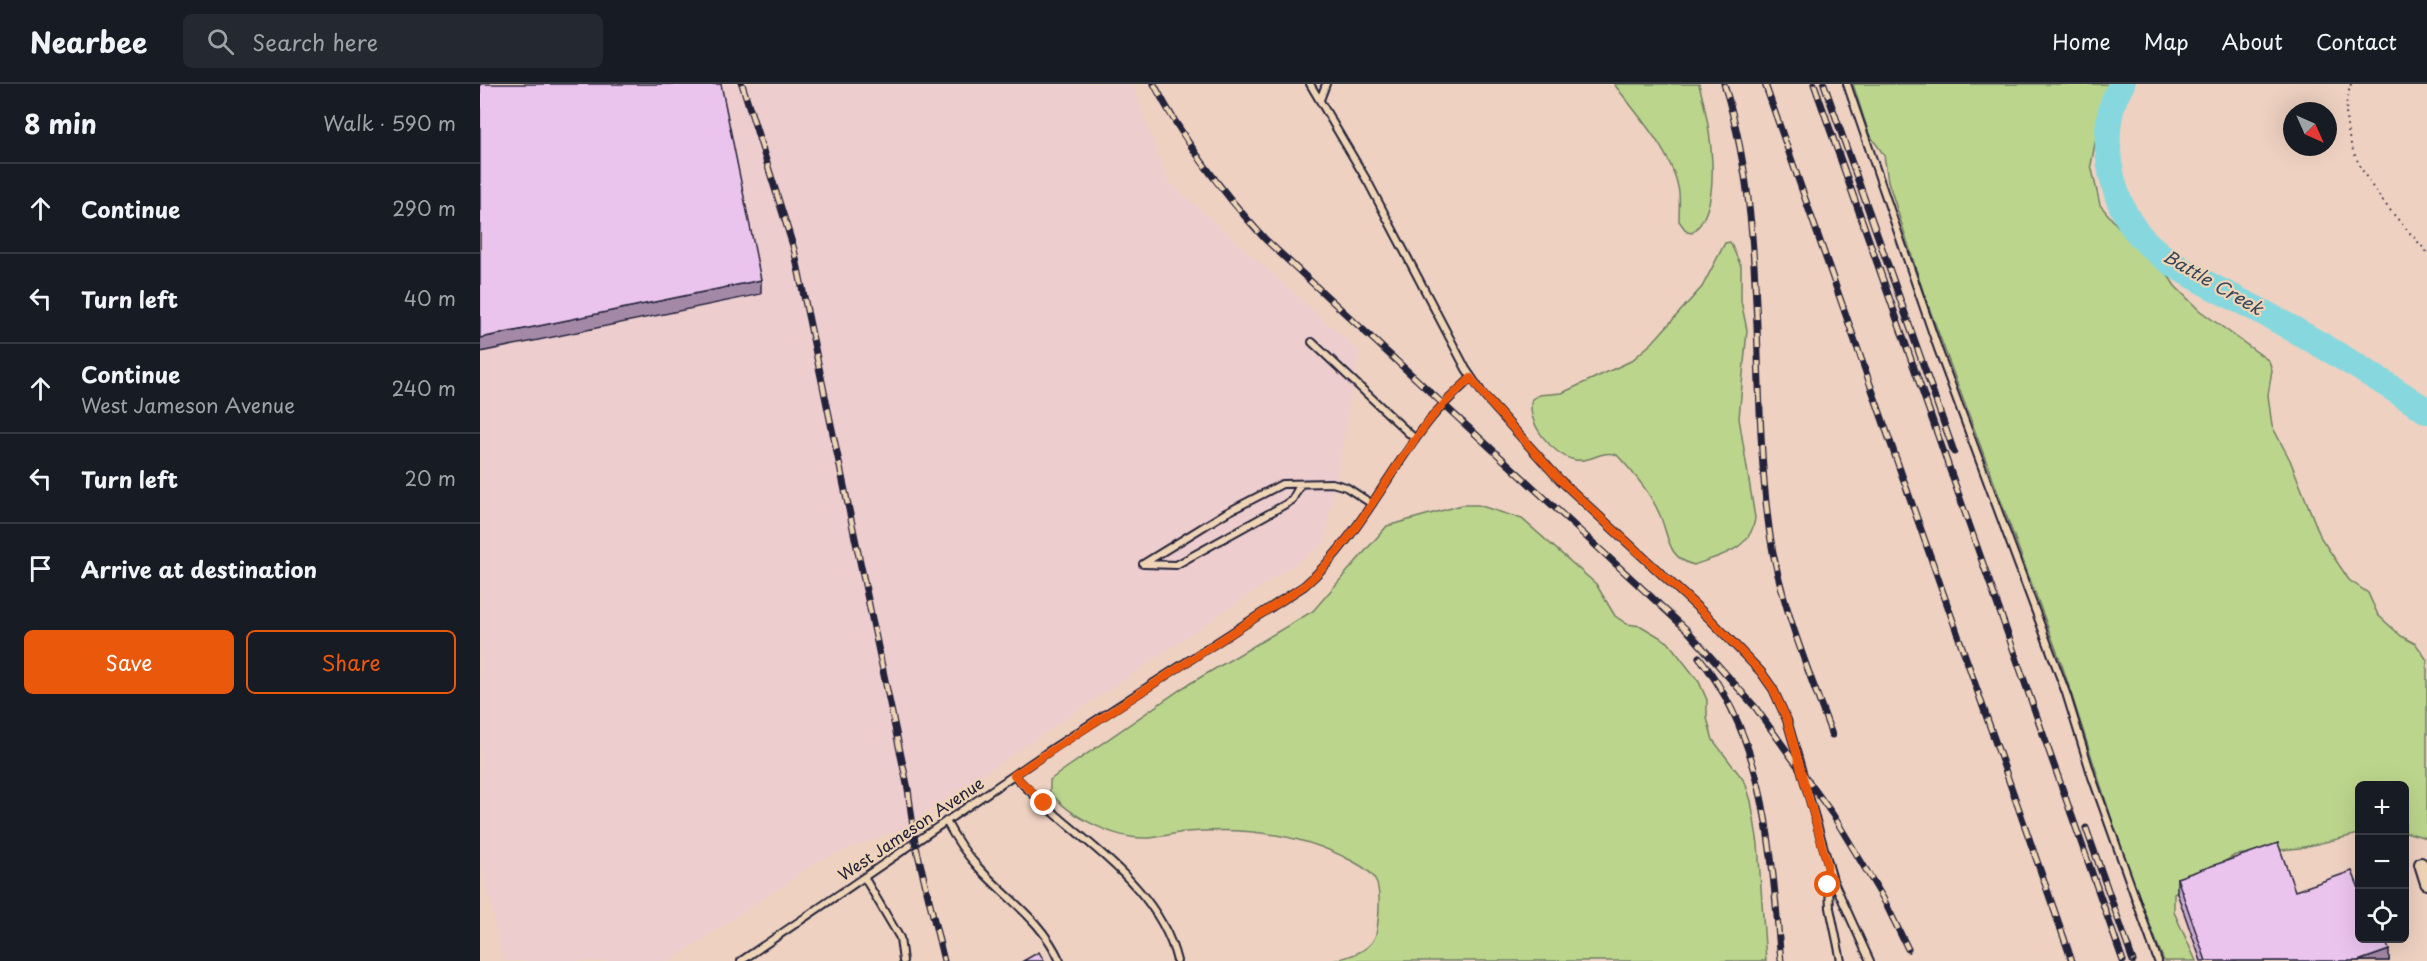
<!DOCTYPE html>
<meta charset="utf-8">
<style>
:root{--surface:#171b24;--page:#242831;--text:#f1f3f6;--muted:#9ea1a6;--line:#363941;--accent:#ea580c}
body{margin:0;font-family:"Playpen Sans",sans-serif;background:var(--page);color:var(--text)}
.controls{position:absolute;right:18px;bottom:18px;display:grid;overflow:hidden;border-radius:9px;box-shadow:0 6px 24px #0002}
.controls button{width:54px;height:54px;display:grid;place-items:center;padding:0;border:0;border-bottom:2px solid var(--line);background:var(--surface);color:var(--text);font:30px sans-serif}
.compass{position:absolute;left:1803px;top:18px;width:54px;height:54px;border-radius:50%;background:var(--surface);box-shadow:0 6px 24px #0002;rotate:135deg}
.stop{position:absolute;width:18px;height:18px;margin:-14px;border:4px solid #ea580c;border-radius:50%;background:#fff}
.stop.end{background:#ea580c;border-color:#fff;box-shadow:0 2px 6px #0008}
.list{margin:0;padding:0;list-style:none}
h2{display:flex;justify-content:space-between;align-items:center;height:78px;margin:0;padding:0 24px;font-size:26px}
h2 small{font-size:20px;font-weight:400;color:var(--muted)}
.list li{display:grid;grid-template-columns:39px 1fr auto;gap:18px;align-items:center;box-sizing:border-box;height:90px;padding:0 24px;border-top:2px solid var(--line)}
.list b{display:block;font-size:22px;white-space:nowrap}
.list p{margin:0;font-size:20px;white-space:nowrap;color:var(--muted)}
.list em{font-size:20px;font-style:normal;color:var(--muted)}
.actions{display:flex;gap:12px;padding:18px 24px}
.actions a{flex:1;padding:14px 0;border:2px solid var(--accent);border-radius:9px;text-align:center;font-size:21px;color:var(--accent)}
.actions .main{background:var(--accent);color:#fff}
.icon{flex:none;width:33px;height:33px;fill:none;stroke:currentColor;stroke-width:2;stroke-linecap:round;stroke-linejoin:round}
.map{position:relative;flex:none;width:1947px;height:877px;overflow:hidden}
header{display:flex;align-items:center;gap:36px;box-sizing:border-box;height:84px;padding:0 30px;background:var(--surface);border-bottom:2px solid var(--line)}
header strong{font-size:28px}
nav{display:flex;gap:33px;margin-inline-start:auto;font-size:21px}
.search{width:420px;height:54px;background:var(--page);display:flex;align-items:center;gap:15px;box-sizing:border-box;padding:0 21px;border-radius:9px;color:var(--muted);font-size:22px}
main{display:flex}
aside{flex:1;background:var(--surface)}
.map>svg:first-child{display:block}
.built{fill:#edcdce}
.green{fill:#bcd58c;stroke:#6f7c64;stroke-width:1.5}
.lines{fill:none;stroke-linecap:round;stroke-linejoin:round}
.river{stroke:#87d8de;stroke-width:26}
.lane-casing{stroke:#22223b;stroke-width:10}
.street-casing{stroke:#22223b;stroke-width:16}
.path{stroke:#22223b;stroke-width:2;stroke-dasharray:1.5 4.5;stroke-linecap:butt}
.lane{stroke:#efd4b6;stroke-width:6}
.street{stroke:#efd4b6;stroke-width:12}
.rail-casing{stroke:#22223b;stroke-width:7}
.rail{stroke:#efd4b6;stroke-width:4.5;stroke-dasharray:14;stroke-linecap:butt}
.wall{fill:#caa9cd;stroke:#22223b;stroke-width:1.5}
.shaded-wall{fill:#a489a7;stroke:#22223b;stroke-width:1.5}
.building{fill:#ebc4ee;stroke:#22223b;stroke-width:1.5}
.route{stroke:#ea580c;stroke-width:8}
.labels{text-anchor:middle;stroke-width:4.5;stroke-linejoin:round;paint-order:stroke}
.street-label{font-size:16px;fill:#22223b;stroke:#efd4b6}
.water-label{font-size:18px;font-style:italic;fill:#36465c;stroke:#efd4b6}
</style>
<header>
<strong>Nearbee</strong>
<div class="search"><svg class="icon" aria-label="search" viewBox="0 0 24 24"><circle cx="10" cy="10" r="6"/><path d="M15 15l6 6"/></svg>Search here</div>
<nav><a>Home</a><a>Map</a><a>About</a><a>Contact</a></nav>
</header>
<main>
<aside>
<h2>8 min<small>Walk · 590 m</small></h2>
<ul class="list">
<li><svg class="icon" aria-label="ahead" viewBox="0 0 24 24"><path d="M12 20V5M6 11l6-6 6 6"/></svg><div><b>Continue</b></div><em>290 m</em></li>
<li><svg class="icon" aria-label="left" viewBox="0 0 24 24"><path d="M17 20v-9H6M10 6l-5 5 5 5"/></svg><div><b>Turn left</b></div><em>40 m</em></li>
<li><svg class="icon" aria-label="ahead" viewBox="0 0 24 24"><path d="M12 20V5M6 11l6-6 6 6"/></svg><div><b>Continue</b><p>West Jameson Avenue</p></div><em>240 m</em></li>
<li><svg class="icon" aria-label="left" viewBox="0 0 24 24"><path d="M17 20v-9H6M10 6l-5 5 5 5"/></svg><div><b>Turn left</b></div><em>20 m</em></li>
<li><svg class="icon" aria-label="arrive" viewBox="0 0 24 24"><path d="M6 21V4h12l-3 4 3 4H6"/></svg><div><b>Arrive at destination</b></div></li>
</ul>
<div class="actions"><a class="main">Save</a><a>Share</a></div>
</aside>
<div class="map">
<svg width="1947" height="877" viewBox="0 0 1947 877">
<rect width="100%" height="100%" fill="#eed1c1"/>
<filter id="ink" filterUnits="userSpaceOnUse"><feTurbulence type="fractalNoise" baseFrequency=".0167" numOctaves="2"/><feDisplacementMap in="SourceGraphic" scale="12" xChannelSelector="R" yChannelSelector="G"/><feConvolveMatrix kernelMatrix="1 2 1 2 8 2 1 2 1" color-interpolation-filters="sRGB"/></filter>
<g filter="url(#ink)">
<path class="built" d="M0,0H652L686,95L879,267L844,460L425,743L342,775L190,877H23L0,774Z"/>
<path class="green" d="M1134,0H1219C1229,37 1246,122 1212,149L1207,148L1199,137C1199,128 1200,118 1199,109C1195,72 1156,29 1134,0Z
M1373,0H1631L1623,15L1611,81L1620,121L1641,146L1682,182L1695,202L1719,226L1789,277L1792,286L1788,311L1792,342L1810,376L1841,454L1869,496L1888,509L1898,531L1921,552L1936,560L1947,576V754L1925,748L1924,702H1880L1879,750L1820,764L1755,771L1694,809V828L1716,877H1684L1644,774L1583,584L1444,210L1408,97L1404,71L1389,50Z
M1250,158L1261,182V217L1267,246L1259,334L1275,434C1271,466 1241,471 1214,481C1186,474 1189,450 1179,429C1170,408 1152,387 1137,371C1122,365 1110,379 1095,376C1073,372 1045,338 1052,315L1059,311L1082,309L1151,277L1172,259L1222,203L1245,159Z
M982,421H998L1042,435L1116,500L1135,532L1147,540L1161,542L1188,558L1219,598L1227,616V634L1233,656L1265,698L1271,717L1278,760L1286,877H852C869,873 895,867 897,845C899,831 902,808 895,795C891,787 878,780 870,776C819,749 763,743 706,748C693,749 679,754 666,754C634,755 589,732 570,708V696L582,687L704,603L833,527L907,442Z"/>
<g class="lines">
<path class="river" d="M1642,0C1615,40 1629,120 1662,154C1695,189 1745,208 1786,230C1841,260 1895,292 1947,327"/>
<defs>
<path id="lane" d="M830,0L889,100L986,285L1005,313L1079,395L1229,534L1281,588L1293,605L1307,636L1353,796L1390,877
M1367,0L1458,265L1586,609L1612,693L1678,877
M840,16L846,0
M832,258L935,355
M663,480L744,430L802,400L852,399L866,403L892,420
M664,480L696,481L806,420L812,416L820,401
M534,691C587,750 677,794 697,877
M466,737C475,754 485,769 498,783C528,816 561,835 580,877
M1348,788L1350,824L1361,877
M384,793L420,854L423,877
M261,877L575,663L824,502C877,456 906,391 949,337C961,321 977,308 991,294"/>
<path id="street" d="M1941,780L1947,799"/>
</defs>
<use href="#lane" class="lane-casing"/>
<use href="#street" class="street-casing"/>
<path class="path" d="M1871,0C1849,66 1906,122 1947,168"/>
<use href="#lane" class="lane"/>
<use href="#street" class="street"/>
<defs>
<path id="rail" d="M262,0L314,165L428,705L435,758L464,877
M674,0C704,58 741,107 785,155L1207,546L1275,623L1353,731L1403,814L1428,865
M1244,0C1290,146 1269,302 1290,451C1300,518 1329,588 1352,651
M1285,0L1592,877
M1334,0L1643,877
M1344,0L1474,368
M1219,573C1288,660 1291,771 1301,877
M1606,744L1653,877"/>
</defs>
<use href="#rail" class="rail-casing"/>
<use href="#rail" class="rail"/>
</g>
<path class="wall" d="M1697,794L1815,807H1879L1914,855V856L1907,859L1909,877H1721L1697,809Z"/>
<path class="shaded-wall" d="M281,196V210L0,268V254Z
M1902,855H1914V856L1902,861Z
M1909,866V877H1878Z"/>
<path class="building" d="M0,0H241L281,196L0,254Z
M1798,759L1815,807L1872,787L1880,807V855H1905L1909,866L1878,877H1726L1697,794Z
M559,868L564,877H543Z"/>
</g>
<g class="lines" filter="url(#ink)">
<path class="route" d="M564,719L534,691L824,502C877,456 906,391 949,337C961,321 976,308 991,294L1005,313L1079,395L1229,534L1281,588L1293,605L1307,636L1347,779L1348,801"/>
</g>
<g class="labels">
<g class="street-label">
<text transform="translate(431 745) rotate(-34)" y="6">West Jameson Avenue</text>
</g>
<g class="water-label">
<text transform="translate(1733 199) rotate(30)" y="6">Battle Creek</text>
</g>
</g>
</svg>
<div class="controls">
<button>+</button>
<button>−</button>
<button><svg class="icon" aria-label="locate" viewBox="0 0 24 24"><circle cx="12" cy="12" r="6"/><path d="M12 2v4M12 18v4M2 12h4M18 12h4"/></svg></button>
</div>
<svg class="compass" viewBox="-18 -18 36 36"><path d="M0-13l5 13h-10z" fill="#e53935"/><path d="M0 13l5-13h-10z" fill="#9ea1a6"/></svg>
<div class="stop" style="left:1348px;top:801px"></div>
<div class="stop end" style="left:564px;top:719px"></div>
</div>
</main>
